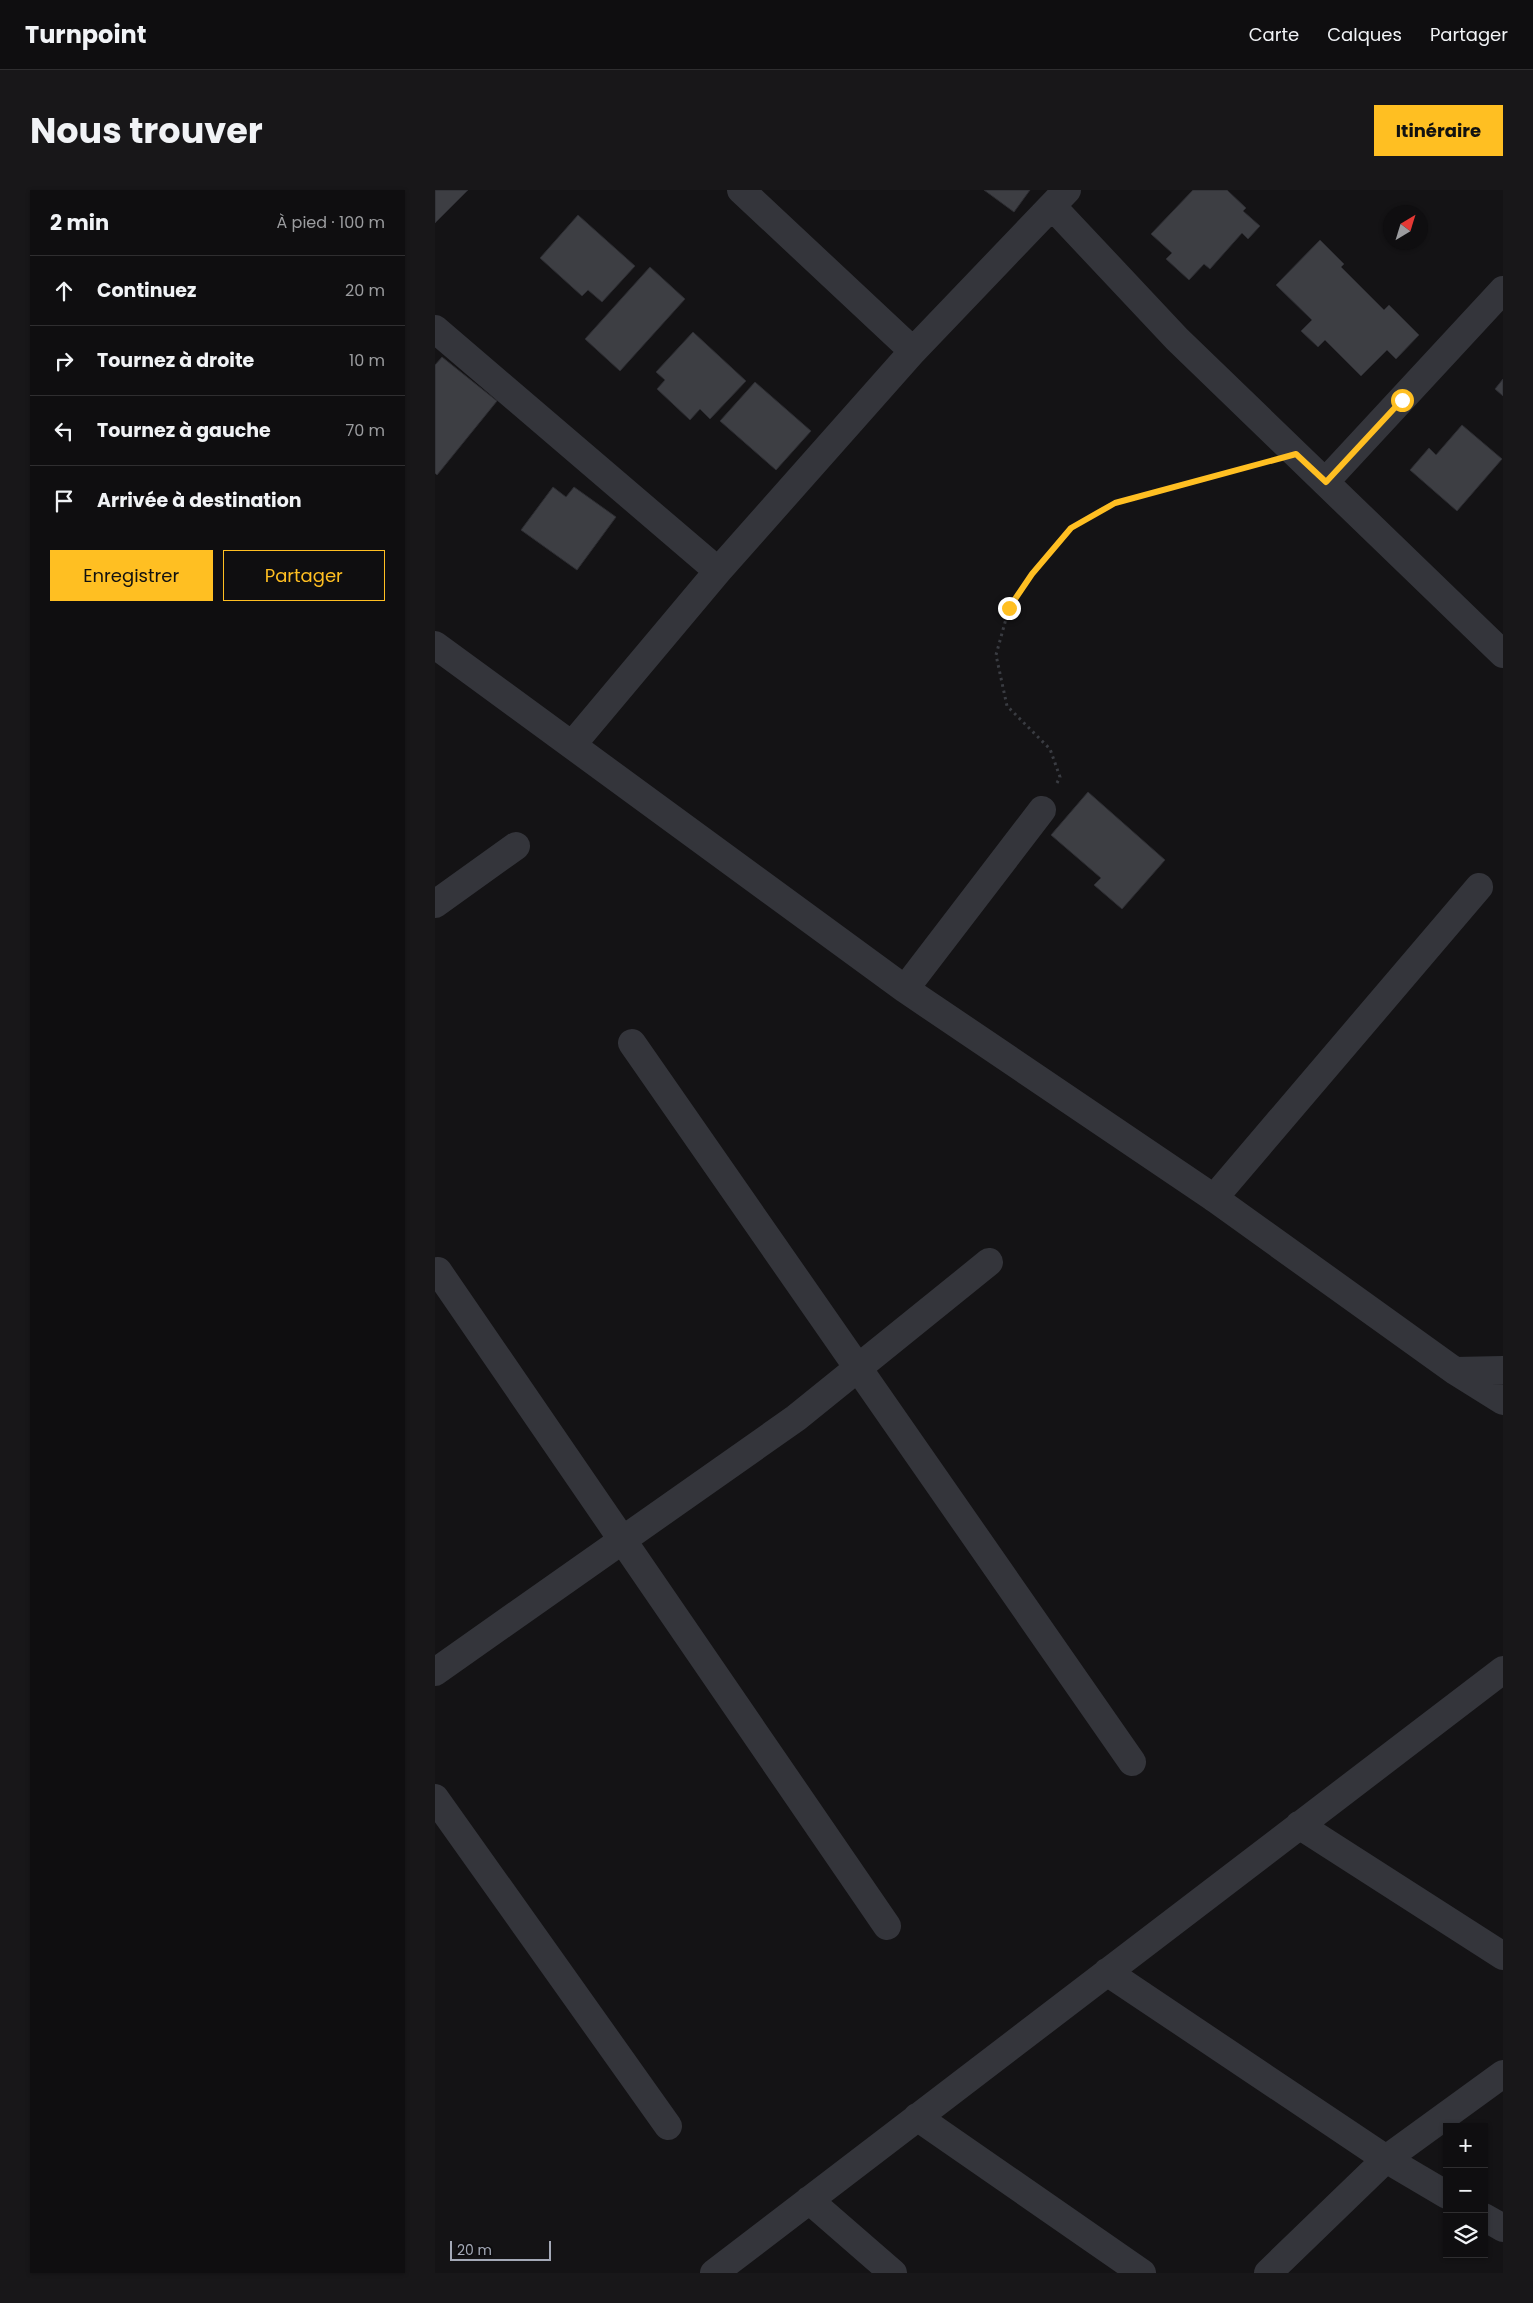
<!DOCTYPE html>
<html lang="fr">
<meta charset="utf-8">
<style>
:root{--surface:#0f0e10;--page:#181719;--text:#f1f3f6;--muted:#9b9c9f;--line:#2f2e30;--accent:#ffbf22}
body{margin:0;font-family:Poppins,sans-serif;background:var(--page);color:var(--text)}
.controls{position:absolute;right:15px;bottom:15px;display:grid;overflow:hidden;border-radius:0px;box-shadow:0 1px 4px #0004}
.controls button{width:45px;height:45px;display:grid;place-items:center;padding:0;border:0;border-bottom:1px solid var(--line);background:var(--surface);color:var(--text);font:25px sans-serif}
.compass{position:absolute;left:948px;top:15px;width:45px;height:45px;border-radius:50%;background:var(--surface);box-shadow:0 1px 4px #0004;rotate:38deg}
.scale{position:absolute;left:15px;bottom:12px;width:101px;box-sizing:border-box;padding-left:5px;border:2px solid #a4a9b7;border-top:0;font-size:14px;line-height:18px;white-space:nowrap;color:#a4a9b7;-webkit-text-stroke:4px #0f0e10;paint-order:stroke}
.stop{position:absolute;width:15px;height:15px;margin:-11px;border:4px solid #ffbf22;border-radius:50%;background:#fff}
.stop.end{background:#ffbf22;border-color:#fff;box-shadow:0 1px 5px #0008}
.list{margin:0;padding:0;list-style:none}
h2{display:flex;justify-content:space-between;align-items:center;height:65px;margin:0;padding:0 20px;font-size:21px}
h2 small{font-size:16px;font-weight:400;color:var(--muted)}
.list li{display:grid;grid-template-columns:32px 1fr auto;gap:15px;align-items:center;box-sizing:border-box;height:70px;padding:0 20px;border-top:1px solid var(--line)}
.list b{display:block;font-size:19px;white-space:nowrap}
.list em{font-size:16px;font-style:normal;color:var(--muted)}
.actions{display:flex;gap:10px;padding:15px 20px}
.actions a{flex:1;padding:11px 0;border:1px solid var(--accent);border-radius:0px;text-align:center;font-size:18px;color:var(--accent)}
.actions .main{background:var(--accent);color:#111}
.icon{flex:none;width:28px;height:28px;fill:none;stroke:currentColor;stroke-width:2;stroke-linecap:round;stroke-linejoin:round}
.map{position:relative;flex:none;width:1068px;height:2083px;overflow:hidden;border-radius:0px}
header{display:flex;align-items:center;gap:30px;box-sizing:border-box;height:70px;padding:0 25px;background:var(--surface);border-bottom:1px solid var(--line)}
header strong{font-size:24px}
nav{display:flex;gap:28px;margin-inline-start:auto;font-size:18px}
.intro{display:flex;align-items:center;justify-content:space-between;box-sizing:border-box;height:120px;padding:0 30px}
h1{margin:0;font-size:35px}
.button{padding:12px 22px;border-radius:0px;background:var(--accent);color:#111;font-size:18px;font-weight:700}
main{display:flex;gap:30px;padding:0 30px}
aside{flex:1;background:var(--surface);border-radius:0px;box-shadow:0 1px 4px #0004}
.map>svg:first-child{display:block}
.building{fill:#3d3e43;stroke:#2d2d32}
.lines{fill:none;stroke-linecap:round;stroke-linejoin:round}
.path{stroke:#3a3c42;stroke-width:3;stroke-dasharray:2.5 4;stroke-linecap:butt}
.street{stroke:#34353b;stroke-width:28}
.route{stroke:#ffbf22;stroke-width:6}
</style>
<header>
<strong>Turnpoint</strong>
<nav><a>Carte</a><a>Calques</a><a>Partager</a></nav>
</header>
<div class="intro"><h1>Nous trouver</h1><a class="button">Itinéraire</a></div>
<main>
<aside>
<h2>2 min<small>À pied · 100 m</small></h2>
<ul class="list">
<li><svg class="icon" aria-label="ahead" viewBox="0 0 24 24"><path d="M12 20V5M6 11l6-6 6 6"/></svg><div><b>Continuez</b></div><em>20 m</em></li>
<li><svg class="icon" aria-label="right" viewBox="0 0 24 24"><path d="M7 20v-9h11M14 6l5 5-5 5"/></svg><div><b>Tournez à droite</b></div><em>10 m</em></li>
<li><svg class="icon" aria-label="left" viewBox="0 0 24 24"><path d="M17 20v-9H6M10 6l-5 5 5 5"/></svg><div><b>Tournez à gauche</b></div><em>70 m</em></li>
<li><svg class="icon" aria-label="arrive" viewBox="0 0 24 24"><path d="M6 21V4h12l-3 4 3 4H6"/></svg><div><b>Arrivée à destination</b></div></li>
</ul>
<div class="actions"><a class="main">Enregistrer</a><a>Partager</a></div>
</aside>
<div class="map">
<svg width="1068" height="2083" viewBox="0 0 1068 2083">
<rect width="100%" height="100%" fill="#141315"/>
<path class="building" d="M0,0H33L0,33Z
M549,0H595L579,22Z
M758,0H792L811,18L808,21L825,36L813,49L807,43L775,79L769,74L754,90L731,69L737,63L716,44Z
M143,25L200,76L167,112L153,100L147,106L105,68Z
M885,50L909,74L906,77L949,120L954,115L984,145L961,169L952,160L926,186L890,150L883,157L866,141L877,130L841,95Z
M215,77L250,109L185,181L150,149Z
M258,142L311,191L275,229L265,219L255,230L222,199L230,190L221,182Z
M7,167L62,211L2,285L0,283V175Z
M1068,189V206L1060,199Z
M320,192L376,241L341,280L285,231Z
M1027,235L1067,269L1022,321L975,280L994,258L1001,265Z
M118,297L131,307L139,297L181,327L142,380L86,340Z
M653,602L730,670L687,719L659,695L666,688L616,645Z"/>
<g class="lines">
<path class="path" d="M622,593L625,587L615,559L572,516L561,465L574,418L597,384L636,338L680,313L825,274"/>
<path class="street" d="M306,0L478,161
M617,16L742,149L1068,464
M0,139L283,381
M891,291L1068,100
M0,455L470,799L779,1008L1020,1181L1068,1211
M137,555L283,381L478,161L632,0
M0,714L81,656
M470,799L607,620
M197,853L697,1572
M779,1008L1044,697
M3,1081L452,1736
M1020,1181L1068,1180
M0,1482L361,1228L554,1072
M0,1608L233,1936
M864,1635L1068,1766
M672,1782L951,1969L1012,2005
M482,1927L707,2083
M374,2010L458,2083
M1049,2027L1068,2038
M279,2083L1068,1480
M833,2083L951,1969L1068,1884"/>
</g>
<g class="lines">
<path class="route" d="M574,418L597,384L636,338L680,313L861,264L891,292L967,210"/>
</g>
</svg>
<div class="controls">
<button>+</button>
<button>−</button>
<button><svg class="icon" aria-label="layers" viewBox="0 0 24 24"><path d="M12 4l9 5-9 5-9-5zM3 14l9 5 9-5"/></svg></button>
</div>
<svg class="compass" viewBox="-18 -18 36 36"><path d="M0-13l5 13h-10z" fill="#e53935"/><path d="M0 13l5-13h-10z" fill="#9b9c9f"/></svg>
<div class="scale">20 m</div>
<div class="stop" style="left:967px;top:210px"></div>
<div class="stop end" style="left:574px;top:418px"></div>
</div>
</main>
